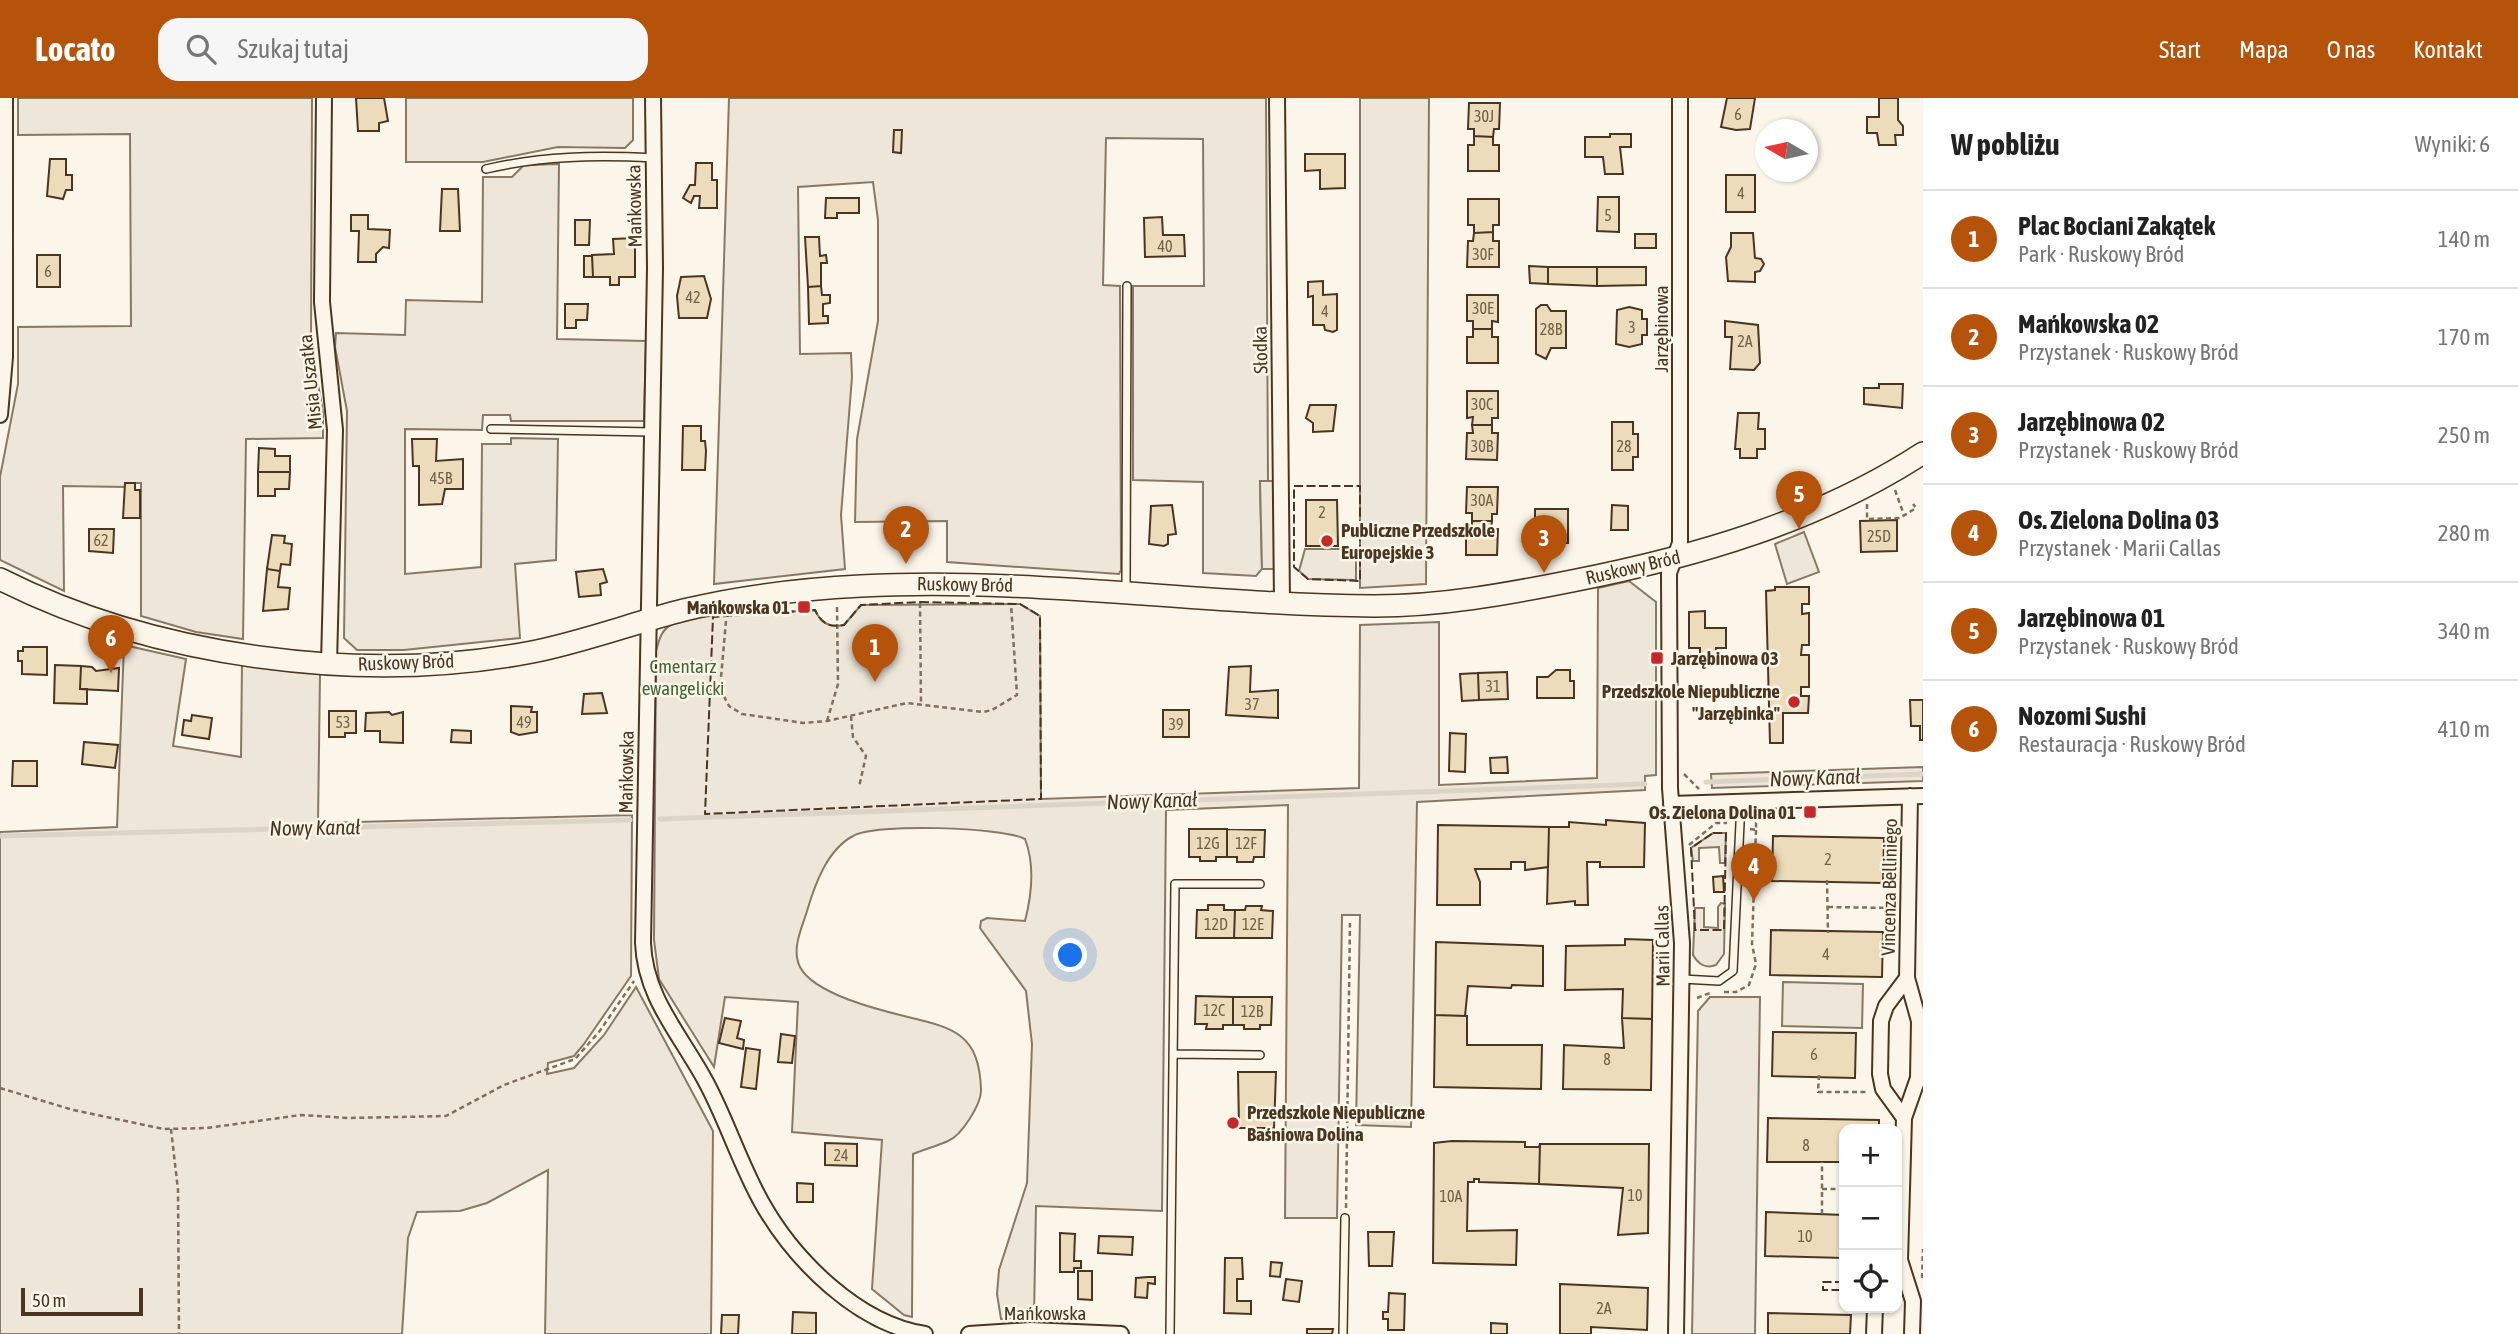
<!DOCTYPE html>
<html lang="pl">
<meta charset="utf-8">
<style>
:root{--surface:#fff;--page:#f6f6f6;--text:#222;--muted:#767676;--line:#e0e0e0;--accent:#b45309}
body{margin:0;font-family:"Asap Condensed",sans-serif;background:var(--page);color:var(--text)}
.controls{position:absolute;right:21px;bottom:21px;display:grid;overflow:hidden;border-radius:14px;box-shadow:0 2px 5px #0004}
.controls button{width:63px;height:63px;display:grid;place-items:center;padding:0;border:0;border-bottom:2px solid var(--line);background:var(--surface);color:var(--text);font:35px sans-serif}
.compass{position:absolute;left:1755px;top:21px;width:63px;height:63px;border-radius:50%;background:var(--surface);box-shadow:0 2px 5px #0004;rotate:279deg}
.scale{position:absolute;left:21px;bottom:18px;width:122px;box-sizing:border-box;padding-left:7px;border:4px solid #4a3520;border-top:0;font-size:19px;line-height:24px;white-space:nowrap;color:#4a3520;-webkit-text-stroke:5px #fbf6e9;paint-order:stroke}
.you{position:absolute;left:1071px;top:858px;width:24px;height:24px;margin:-18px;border:5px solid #fff;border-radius:50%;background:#1a73e8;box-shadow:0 0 0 10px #1a73e833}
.badge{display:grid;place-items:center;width:46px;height:46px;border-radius:50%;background:var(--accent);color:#fff;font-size:23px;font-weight:700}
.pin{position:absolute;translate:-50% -58px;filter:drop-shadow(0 2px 4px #0008)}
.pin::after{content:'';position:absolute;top:37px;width:24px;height:21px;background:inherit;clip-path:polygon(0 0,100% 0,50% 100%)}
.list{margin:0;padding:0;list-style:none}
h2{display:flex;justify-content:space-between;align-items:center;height:91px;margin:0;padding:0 28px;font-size:30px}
h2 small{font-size:23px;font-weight:400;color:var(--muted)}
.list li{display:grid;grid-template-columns:46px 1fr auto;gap:21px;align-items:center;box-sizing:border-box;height:98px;padding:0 28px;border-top:2px solid var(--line)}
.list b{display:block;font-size:26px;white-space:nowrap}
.list p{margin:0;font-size:23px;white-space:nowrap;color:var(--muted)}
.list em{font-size:23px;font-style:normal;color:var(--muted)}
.icon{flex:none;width:38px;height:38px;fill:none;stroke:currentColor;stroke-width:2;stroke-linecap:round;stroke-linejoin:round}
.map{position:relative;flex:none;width:1923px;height:1236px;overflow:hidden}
header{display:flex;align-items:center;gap:42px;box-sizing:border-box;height:98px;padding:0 35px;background:var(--accent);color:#fff}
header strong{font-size:33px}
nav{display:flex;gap:38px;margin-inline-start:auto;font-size:24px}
.search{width:490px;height:63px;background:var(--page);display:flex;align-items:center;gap:18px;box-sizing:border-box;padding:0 24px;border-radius:21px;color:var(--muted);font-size:26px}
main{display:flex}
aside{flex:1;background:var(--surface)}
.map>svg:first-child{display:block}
.green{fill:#ede6d9;stroke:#887966;stroke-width:2}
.parking{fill:#ede7d9;stroke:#887966;stroke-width:2}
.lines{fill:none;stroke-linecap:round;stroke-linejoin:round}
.stream{stroke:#dcd4c6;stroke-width:5}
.building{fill:#ecdcbc;stroke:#4a3520;stroke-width:2}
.lane-casing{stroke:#4a3520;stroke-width:10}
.street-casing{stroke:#4a3520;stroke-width:18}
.secondary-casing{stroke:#4a3520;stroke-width:24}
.path{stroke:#7f6f5c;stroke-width:2.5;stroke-dasharray:5 3.5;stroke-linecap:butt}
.lane{stroke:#fbf6e9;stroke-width:7}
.street{stroke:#fbf6e9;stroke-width:14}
.secondary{stroke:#fbf6e9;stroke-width:21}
.fence{stroke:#4a3520;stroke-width:2;stroke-dasharray:9 3.5;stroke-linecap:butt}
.poi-dot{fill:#c62828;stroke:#fbf6e9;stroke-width:2.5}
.labels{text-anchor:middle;stroke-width:5;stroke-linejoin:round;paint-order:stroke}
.number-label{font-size:16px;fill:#725f47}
.street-label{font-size:19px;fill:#4a3520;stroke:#fbf6e9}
.poi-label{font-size:19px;font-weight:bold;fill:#4a3520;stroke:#fbf6e9;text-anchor:start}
.park-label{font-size:19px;fill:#436837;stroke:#fbf6e9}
.water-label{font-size:21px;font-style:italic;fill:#4a3520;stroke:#fbf6e9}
</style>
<header>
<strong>Locato</strong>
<div class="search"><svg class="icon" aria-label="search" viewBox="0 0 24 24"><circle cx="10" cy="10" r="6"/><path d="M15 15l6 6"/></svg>Szukaj tutaj</div>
<nav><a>Start</a><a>Mapa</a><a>O nas</a><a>Kontakt</a></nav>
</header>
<main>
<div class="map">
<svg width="1923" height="1236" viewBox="0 0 1923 1236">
<rect width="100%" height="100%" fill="#fbf6e9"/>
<path class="green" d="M18,0H312L311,247L323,314V340L246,341L243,541L196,534L141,518V385H126V389L63,388L64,493L0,462V379L18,286V229L131,228L130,36L18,37Z
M406,0H633V42L625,50L558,49L483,64H406Z
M729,0H1266L1268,383L1260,384L1262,471L1256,478L1203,475V384L1133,382V188H1204L1203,41L1106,40L1103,187L1120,188L1121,472L1119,476L947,464V423L855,424L857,341L878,223V122L873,84L798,89L800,256L851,255L852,279L841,417L845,471L714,486Z
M1360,0H1429L1426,486L1360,490Z
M559,66L557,241L646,243L644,323H511L510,317H483L482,332L405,331V476L481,469L482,346H511V340L558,341L556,462L515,466L520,540L404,552H357L344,540L347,313L335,249L336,235L405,237L406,202L482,204L483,79H512L524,67Z
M1629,483L1656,504V677L1645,678V692L1417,704L1411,1029L1356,1027L1360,817H1342L1337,1120H1285L1288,707L1166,712L1162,1113L1036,1108L1034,1219L1001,1221L997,1196L999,1172L1027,1085L1032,946L1026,893L980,830L981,823L987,820L1025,823C1032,796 1035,767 1025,741C1003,729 874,725 853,738C827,752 815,786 807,813C802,830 791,851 800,869C814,896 879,912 908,919C954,930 979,936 981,991C982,1006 961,1038 948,1043C937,1048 925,1051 913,1056L912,1219L904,1217L872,1191L882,1042L792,1034L798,904L725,899L714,969L659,881L654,842L656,553C659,542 661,532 672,526C700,514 781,515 815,512C821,525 829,530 844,527L861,507L1020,506L1040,518L1041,701L1359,690L1360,527L1439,524V687L1597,680L1598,490Z
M124,547L186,561L173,648L241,659L242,564L320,576L318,725L632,717L631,878L584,946L574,958L548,965L547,976L574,970L604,937L636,889L713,1033L711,1236H545L548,1072L487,1105L460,1113L417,1114L408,1140L402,1236H0V734L117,729Z
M1923,669V683L1712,690L1711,676Z
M1713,735H1726L1725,765H1720L1719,749L1699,750V763H1693L1691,750Z
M1721,805L1725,806L1724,856L1716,867C1706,871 1698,866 1693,857L1695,810H1704V829L1718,830V809Z
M1783,884L1863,886L1862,930L1782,928Z
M1710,899H1760L1755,1236H1692L1698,913Z"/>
<path class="parking" d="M1260,383H1274L1275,471H1262Z
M1804,434L1819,474L1787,486L1775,446Z
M1305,451H1356V482L1308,481L1299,473Z"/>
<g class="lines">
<path class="stream" d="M1706,684L1923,676
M660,721L1645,686
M0,738L630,722"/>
</g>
<path class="building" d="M356,0H384L388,23L379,25V33H358Z
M1727,0H1755L1750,31L1736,32L1721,29Z
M1879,0H1898V22L1903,28V37H1895L1896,47H1879L1877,35H1867V19H1879Z
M1469,5H1500L1499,31H1494L1493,39L1474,38V31H1468Z
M894,32H902L901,55L893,54Z
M1610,36H1631V49H1620L1623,76H1605L1603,59H1585V39H1610Z
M1474,38L1493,39V47H1499V73H1468V47H1474Z
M1305,56H1345V90L1320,91V72L1305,73Z
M50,61H66V77H72V92H66L63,101L47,98Z
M696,65H712V82H717V110H699L700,98H694L691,105L683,100L690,87H695Z
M1726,77H1755V114H1726Z
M442,91H458L460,133H440Z
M1598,99H1619V134L1597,133Z
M826,100H859V115H837V120H825Z
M1468,101H1499V127H1493V134L1474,135V127H1468Z
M351,117H368V131L390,132L389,150L383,149L376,156V164H358L359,133H351Z
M1162,119L1163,137H1184L1185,158L1145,159L1144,120Z
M575,122H590L589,147H575Z
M1493,134V143H1499V169H1467L1468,143H1473L1474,135Z
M1731,135H1753L1755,160L1761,161L1764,166L1760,173L1755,174V184L1728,183L1726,159L1731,149Z
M1635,136H1656V150H1635Z
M805,139H819L820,158L826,157L827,165H821V188L808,189Z
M635,140V179H619V187H610V179H593L592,157L614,156L613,141Z
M37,157H60V189H37Z
M584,158H592L593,179H584Z
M1529,168L1548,169V186L1530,185Z
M1548,169H1597V188L1548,186Z
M1597,169H1646V187L1597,188Z
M704,178L711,201L707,220H679L677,198L681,179Z
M1323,183V197L1337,196V232L1333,234L1325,232L1324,227H1313V198L1308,199V184Z
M821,188L822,197H830V205L823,206V218H828V225L809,226L808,189Z
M1467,197H1498V224L1492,223V231H1473V223H1467Z
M565,206H588L587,222H576V230H565Z
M1541,207H1547L1551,213H1566V250H1551L1546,261L1536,256V211Z
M1629,209L1642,212V221H1647V237H1642V246L1629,249L1616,246L1617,212Z
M1725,223L1758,227L1760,265L1754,272L1730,271L1732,239H1725Z
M1473,231H1492V239H1498V265H1467V239H1473Z
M1879,286H1903L1902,310L1864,306V290H1879Z
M1467,293H1498V320H1492V327H1472L1473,319L1467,320Z
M1310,307H1336L1333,333L1313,334V325L1306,320Z
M1738,315H1759L1758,331H1765V351H1757V360H1740V351H1735Z
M1612,324H1633V336H1638V359H1633V372H1612Z
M1472,327H1492V335H1498L1497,362L1466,361L1467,335H1473Z
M683,328H701V343H705L706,353L705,372H682Z
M412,341H437L436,363L463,361V391H445L442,406L419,407V368H413Z
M259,350L275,351V358H290V374H258Z
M258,374H290L289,391H275V398H258Z
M125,385H135V392H140V420H123Z
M1467,389H1498L1497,416H1492V423H1472V415H1466Z
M1306,402H1337L1338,448H1306Z
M1172,407L1176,436L1168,437V446L1164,448L1149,446L1151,408Z
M1612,407L1628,408V432H1611Z
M1535,411H1568V445H1535Z
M1897,422V453L1861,454L1860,423Z
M1472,423H1492L1491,431H1498L1497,457H1466V431H1472Z
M89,431H114L113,455L89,453Z
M272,437L285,438L284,445L292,446L290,467L281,466L280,473L267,471Z
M267,471L280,473L278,489L290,490L288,511L263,513Z
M603,471L607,484L600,486L601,497L579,499L576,474Z
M1775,489H1809V506H1802V516L1809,515V547H1802L1801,557H1809V589H1801V598H1809L1808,615H1783V645H1770L1766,493L1775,492Z
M1705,513V530H1726V550H1716V556H1700V550H1689V514Z
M23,549H47V577L22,576V563H18V553H23Z
M55,567L81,568L80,591H87V606L54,605Z
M81,568L92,569L96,573L119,570L118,593L80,591Z
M1251,568L1250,594L1278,592V620L1226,617L1229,569Z
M1556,572H1570V583H1574V600H1537V579H1548Z
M1507,574L1508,601L1479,602L1478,575Z
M1478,575L1479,602L1462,603L1460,576Z
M602,595L607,615L582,616L584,596Z
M1910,602H1923V642H1920V628H1911Z
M511,608L532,609L531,614H537V634L519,637L511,634Z
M1163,612H1189V639H1163Z
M329,613H356V635H345V639H329Z
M389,614L392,617L403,614V645L380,644V633H365L366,615Z
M192,617L212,620L209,641L182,637L184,622L191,623Z
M452,632L471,633V645L451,644Z
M1450,635L1466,636L1465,674L1449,673Z
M84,644L118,647L115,670L82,666Z
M1507,659L1508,675H1491L1490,660Z
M13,663H37V688H12Z
M1606,722L1645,725L1644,769H1600V764H1587L1588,807H1575V803L1547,806L1549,729H1569V724L1606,727Z
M1438,727L1549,729L1548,769L1525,772V764H1511V771H1475L1480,784V807H1437Z
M1189,731H1227V759H1216V763H1200V759H1189Z
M1227,731L1265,732L1264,759H1254L1253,764H1237V759H1227Z
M1773,738L1884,740L1883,785L1772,783Z
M1723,778L1724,794H1714L1713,779Z
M1208,807H1224V812H1235L1234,840H1196L1197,812H1208Z
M1246,808H1262L1261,812L1273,813L1272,840H1234L1235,812H1245Z
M1771,832L1883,834L1882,879L1770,877Z
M1625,841L1653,842L1652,921L1622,920L1623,891L1565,892L1566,848L1625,847Z
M1436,844L1543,848V888L1512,887L1511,890L1468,888L1465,918L1435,917Z
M1196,898L1233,899V927H1223V931H1206L1207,926H1195Z
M1233,899H1272L1271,927H1260V931H1244V927H1233Z
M1435,917L1467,918V947H1542L1541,991L1434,989Z
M725,920L741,923L737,940L744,942L743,951L719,945Z
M1622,920L1652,921L1651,992L1563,991L1564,947L1624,950Z
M1773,934L1856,935L1855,980L1772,978Z
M781,936L795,938L792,965L778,964Z
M746,950L760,952L756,991L741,989Z
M1238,974H1276L1274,1030H1239Z
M1768,1020L1879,1022V1031H1844V1064H1767Z
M1452,1043L1525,1044V1049H1539L1540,1046L1539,1086L1479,1084V1081H1474V1084H1468L1467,1133L1517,1132L1516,1167L1433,1165L1434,1045Z
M825,1045L857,1046V1068L825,1067Z
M1540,1046H1649L1648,1135L1618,1137L1623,1090L1539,1086Z
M797,1085L813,1086V1104H797Z
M1766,1114L1844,1117V1160L1765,1158Z
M1368,1134H1394L1392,1168H1369Z
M1060,1135L1075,1136L1074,1163H1081V1170H1074V1174H1060Z
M1099,1138L1133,1139L1132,1157L1098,1155Z
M1225,1160H1242L1243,1181H1237V1203H1251V1216L1224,1215Z
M1271,1164L1282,1165L1280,1179L1270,1178Z
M1078,1173H1092V1202L1078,1201Z
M1148,1179H1155V1186L1148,1185L1147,1200L1135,1199L1136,1180Z
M1286,1181L1302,1183L1299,1204L1283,1202Z
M1560,1186L1648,1190L1647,1232L1591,1229V1236H1560Z
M1389,1195L1405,1196L1404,1232H1388V1221H1383V1214H1388Z
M793,1214L816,1215V1236H792Z
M1768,1215L1851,1217L1850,1236H1768Z
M722,1217H739L738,1236H721Z
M1491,1225L1507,1226V1236H1491Z
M1307,1231H1333L1332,1236H1307Z"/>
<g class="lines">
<defs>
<path id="lane" d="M486,71C542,58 595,57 653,60
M491,331L652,334
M1126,491L1127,188
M1682,881L1719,883L1733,873L1741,704
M1173,956L1260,957
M1170,1236L1175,786H1260
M1343,1236L1345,1120"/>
<path id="street" d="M324,0L322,204L335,332L329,565
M653,0L655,170L643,845C645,900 681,937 706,984C727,1023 740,1066 762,1105C794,1162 858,1226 925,1236
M1277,0L1282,505
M0,317L5,259V0
M1910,698L1907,880L1919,923L1918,980L1904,1020L1900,1162L1913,1203L1912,1236
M1671,706L1923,698
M1904,1020L1883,991L1880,976L1881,923L1886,908L1907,880
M969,1236L1030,1232L1121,1236
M1676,1236L1682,845L1670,690L1669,475L1680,445V0
M1874,1236L1875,1210"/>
<path id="secondary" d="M0,481C154,559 362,587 532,554C583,544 633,525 684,512C742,498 802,491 861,488C1033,479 1203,507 1375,508C1441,508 1507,496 1572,483C1694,459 1817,424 1923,355"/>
</defs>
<use href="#lane" class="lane-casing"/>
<use href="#street" class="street-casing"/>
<use href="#secondary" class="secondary-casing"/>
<path class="path" d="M1895,392L1904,417
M1867,406V421L1900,420L1916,410L1913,406
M920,505L921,607
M726,523L720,591L729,608L742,616L803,625L827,623L907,605L983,614L992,612L1017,597L1011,506
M851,618L853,639L866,658L859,689
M827,623L838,586L837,509
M1684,676L1699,691
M1750,731L1756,732V725L1763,719
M1689,747L1716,725H1727
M1827,782L1828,835
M1828,809L1894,810
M1724,894H1736L1749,887L1756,866L1752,846L1756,732
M1697,900L1710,895
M1819,977L1818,994H1869
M0,990L73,1012L164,1031L207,1030L301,1017L348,1020L446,1018L504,987L575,961L599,934L634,883
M171,1031L178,1092L179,1236
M1822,1091H1844
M1346,1110L1350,825
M1822,1116V1064
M1922,1180L1923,1151"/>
<use href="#lane" class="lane"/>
<use href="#street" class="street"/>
<use href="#secondary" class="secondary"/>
<path class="fence" d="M1294,388H1360V483L1308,481L1294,469Z
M920,504L1020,506L1040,518L1041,701L705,716L713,519L815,512C821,525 829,530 844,527L861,507Z
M1713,735H1726L1724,832H1695L1691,750Z
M1844,1184H1823V1192H1844"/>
</g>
<g class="poi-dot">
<circle cx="1327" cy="443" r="7"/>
<rect x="797" y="502" width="14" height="14" rx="3.5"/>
<rect x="1650" y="553" width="14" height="14" rx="3.5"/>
<circle cx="1794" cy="604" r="7"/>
<rect x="1803" y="707" width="14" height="14" rx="3.5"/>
<circle cx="1233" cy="1025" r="7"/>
</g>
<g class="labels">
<g class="number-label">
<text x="1738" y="22">6</text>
<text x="1484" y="24">30J</text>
<text x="1741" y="101">4</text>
<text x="1608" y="123">5</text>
<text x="1165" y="154">40</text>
<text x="1483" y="162">30F</text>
<text x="48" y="179">6</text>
<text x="693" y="205">42</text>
<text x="1483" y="216">30E</text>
<text x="1325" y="219">4</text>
<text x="1632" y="235">3</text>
<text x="1551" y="237">28B</text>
<text x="1745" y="249">2A</text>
<text x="1482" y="312">30C</text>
<text x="1482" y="354">30B</text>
<text x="1624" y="354">28</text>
<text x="441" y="386">45B</text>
<text x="1482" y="408">30A</text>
<text x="1322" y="420">2</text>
<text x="1879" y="444">25D</text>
<text x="101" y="448">62</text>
<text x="1493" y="594">31</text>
<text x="1252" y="612">37</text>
<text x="343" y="630">53</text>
<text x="524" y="630">49</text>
<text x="1176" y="632">39</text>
<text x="1208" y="751">12G</text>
<text x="1246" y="751">12F</text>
<text x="1828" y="767">2</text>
<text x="1216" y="832">12D</text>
<text x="1253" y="832">12E</text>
<text x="1826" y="862">4</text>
<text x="1214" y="918">12C</text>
<text x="1252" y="919">12B</text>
<text x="1814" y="962">6</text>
<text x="1607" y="967">8</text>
<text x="1806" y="1053">8</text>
<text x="841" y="1063">24</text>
<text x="1635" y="1103">10</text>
<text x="1451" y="1104">10A</text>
<text x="1805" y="1144">10</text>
<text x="1604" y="1216">2A</text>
</g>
<g class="street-label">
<text transform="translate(634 108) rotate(-91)" y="7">Mańkowska</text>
<text transform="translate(1661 231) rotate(-90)" y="7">Jarzębinowa</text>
<text transform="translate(1260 252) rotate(-91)" y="7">Słodka</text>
<text transform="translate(310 284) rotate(-96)" y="7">Misia Uszatka</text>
<text transform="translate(1633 469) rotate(-13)" y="7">Ruskowy Bród</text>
<text transform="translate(965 486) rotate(1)" y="7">Ruskowy Bród</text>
<text transform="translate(406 564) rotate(-2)" y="7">Ruskowy Bród</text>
<text transform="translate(626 674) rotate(-89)" y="7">Mańkowska</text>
<text transform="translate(1889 789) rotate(-89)" y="7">Vincenza Belliniego</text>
<text transform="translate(1662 848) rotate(-91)" y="7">Marii Callas</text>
<text x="1045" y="1222">Mańkowska</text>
</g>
<g class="poi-label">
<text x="1341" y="439">Publiczne Przedszkole<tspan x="1341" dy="22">Europejskie 3</tspan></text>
<text x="790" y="516" text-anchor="end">Mańkowska 01</text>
<text x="1671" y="567">Jarzębinowa 03</text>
<text x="1780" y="600" text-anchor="end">Przedszkole Niepubliczne<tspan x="1780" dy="22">"Jarzębinka"</tspan></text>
<text x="1796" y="721" text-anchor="end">Os. Zielona Dolina 01</text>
<text x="1247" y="1021">Przedszkole Niepubliczne<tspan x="1247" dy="22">Baśniowa Dolina</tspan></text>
</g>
<g class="park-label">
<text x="683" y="575">Cmentarz<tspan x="683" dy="22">ewangelicki</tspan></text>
</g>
<g class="water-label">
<text transform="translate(1815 680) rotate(-2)" y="7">Nowy Kanał</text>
<text transform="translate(1152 703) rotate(-2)" y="7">Nowy Kanał</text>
<text transform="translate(315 730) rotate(-1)" y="7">Nowy Kanał</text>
</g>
</g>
</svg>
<div class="controls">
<button>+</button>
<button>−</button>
<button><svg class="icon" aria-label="locate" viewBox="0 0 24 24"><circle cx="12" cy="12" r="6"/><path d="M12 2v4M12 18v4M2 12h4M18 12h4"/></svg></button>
</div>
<svg class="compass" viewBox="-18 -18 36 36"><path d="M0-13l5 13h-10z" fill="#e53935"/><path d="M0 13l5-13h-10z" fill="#767676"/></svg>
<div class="scale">50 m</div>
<div class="you"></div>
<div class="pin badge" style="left:875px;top:584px">1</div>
<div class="pin badge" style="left:906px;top:466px">2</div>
<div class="pin badge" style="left:1544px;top:475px">3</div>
<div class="pin badge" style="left:1754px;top:803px">4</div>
<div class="pin badge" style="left:1799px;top:431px">5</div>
<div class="pin badge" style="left:111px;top:575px">6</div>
</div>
<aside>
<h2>W pobliżu<small>Wyniki: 6</small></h2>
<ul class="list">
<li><span class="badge">1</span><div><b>Plac Bociani Zakątek</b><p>Park · Ruskowy Bród</p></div><em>140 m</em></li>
<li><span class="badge">2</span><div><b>Mańkowska 02</b><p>Przystanek · Ruskowy Bród</p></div><em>170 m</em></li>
<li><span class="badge">3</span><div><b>Jarzębinowa 02</b><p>Przystanek · Ruskowy Bród</p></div><em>250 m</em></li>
<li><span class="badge">4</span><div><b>Os. Zielona Dolina 03</b><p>Przystanek · Marii Callas</p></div><em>280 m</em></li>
<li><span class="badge">5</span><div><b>Jarzębinowa 01</b><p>Przystanek · Ruskowy Bród</p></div><em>340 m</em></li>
<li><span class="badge">6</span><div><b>Nozomi Sushi</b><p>Restauracja · Ruskowy Bród</p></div><em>410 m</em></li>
</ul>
</aside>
</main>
